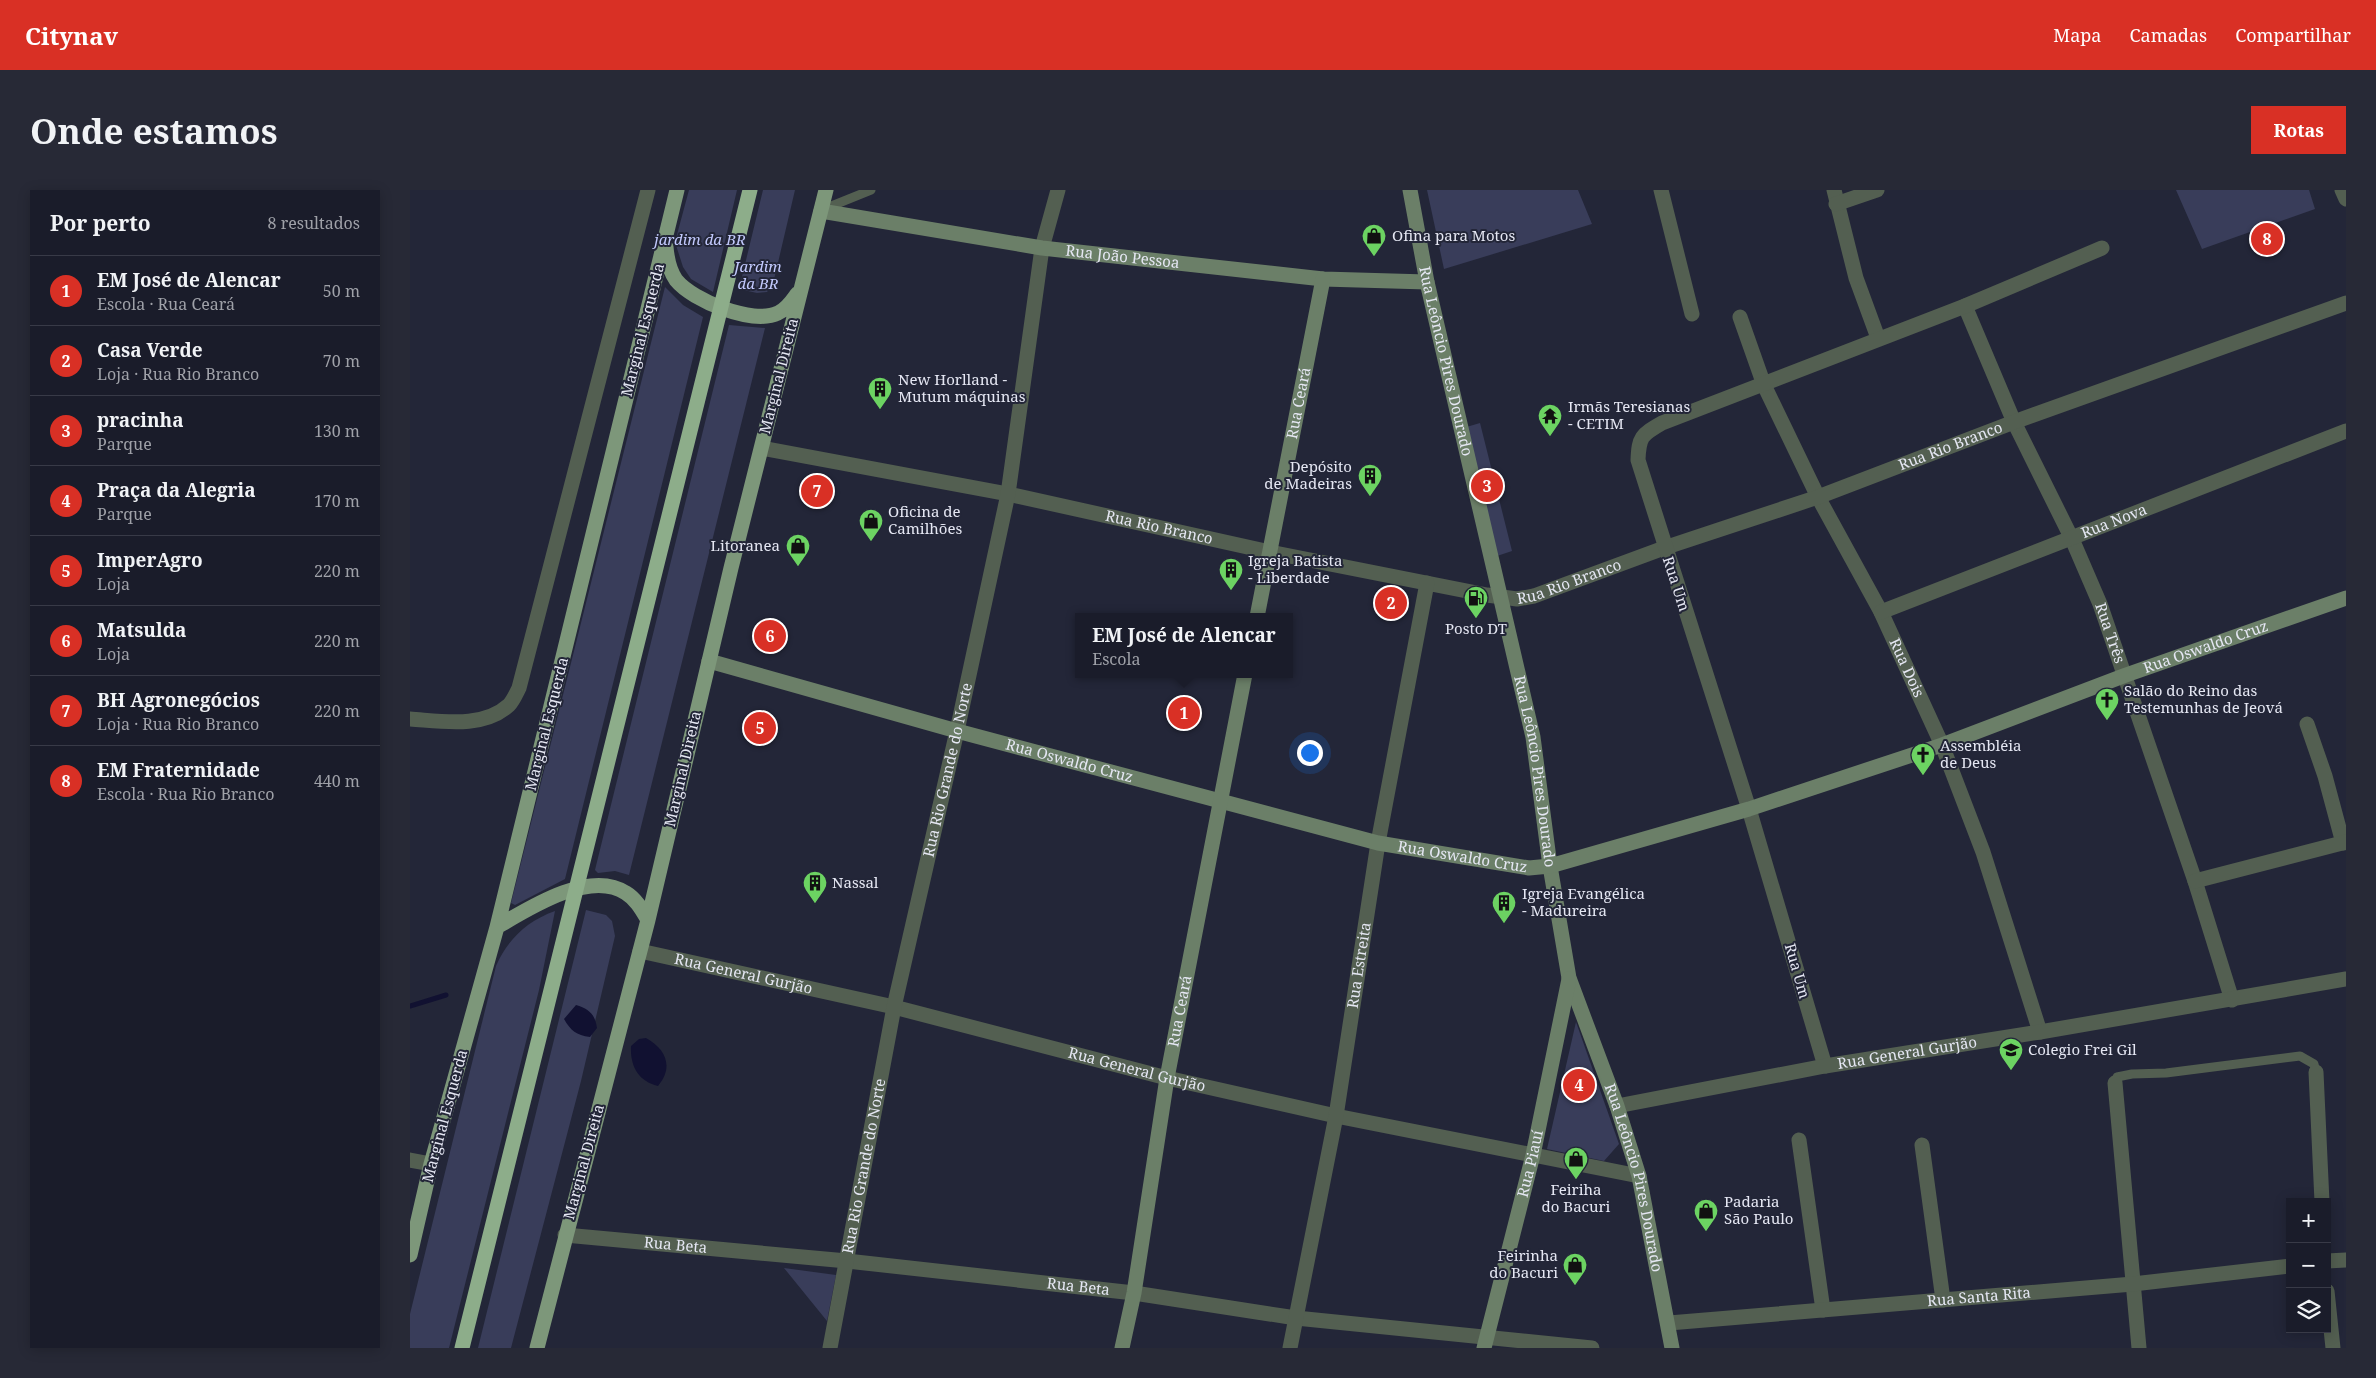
<!DOCTYPE html>
<html lang="pt">
<meta charset="utf-8">
<style>
:root{--surface:#1a1c2a;--page:#272936;--text:#f1f3f6;--muted:#9fa1a8;--line:#383a47;--accent:#d93025}
body{margin:0;font-family:"Noto Serif",serif;background:var(--page);color:var(--text)}
.controls{position:absolute;right:15px;bottom:15px;display:grid;overflow:hidden;border-radius:0px;box-shadow:0 2px 12px #0003}
.controls button{width:45px;height:45px;display:grid;place-items:center;padding:0;border:0;border-bottom:1px solid var(--line);background:var(--surface);color:var(--text);font:25px sans-serif}
.you{position:absolute;left:899px;top:562px;width:18px;height:18px;margin:-12px;border:4px solid #fff;border-radius:50%;background:#1a73e8;box-shadow:0 0 0 8px #1a73e833}
.badge{display:grid;place-items:center;width:32px;height:32px;border-radius:50%;background:var(--accent);color:#fff;font-size:16px;font-weight:700}
.pin{position:absolute;translate:-50% -50%;border:2px solid #fff;box-shadow:0 1px 5px #0006}
.popup{position:absolute;left:665px;top:423px;width:218px;height:65px;box-sizing:border-box;display:grid;place-content:center;border-radius:0px;background:var(--surface);filter:drop-shadow(0 1px 4px #0005);font-size:16px;white-space:nowrap;color:var(--muted)}
.popup b{font-size:19px;color:var(--text)}
.popup::after{content:'';position:absolute;left:50%;top:100%;margin-left:-10px;border:10px solid transparent;border-top-color:var(--surface)}
.list{margin:0;padding:0;list-style:none}
h2{display:flex;justify-content:space-between;align-items:center;height:65px;margin:0;padding:0 20px;font-size:21px}
h2 small{font-size:16px;font-weight:400;color:var(--muted)}
.list li{display:grid;grid-template-columns:32px 1fr auto;gap:15px;align-items:center;box-sizing:border-box;height:70px;padding:0 20px;border-top:1px solid var(--line)}
.list b{display:block;font-size:19px;white-space:nowrap}
.list p{margin:0;font-size:16px;white-space:nowrap;color:var(--muted)}
.list em{font-size:16px;font-style:normal;color:var(--muted)}
.icon{flex:none;width:28px;height:28px;fill:none;stroke:currentColor;stroke-width:2;stroke-linecap:round;stroke-linejoin:round}
.map{position:relative;flex:none;width:1936px;height:1158px;overflow:hidden;border-radius:0px}
header{display:flex;align-items:center;gap:30px;box-sizing:border-box;height:70px;padding:0 25px;background:var(--accent);color:#fff}
header strong{font-size:24px}
nav{display:flex;gap:28px;margin-inline-start:auto;font-size:18px}
.intro{display:flex;align-items:center;justify-content:space-between;box-sizing:border-box;height:120px;padding:0 30px}
h1{margin:0;font-size:35px}
.button{padding:12px 22px;border-radius:0px;background:var(--accent);color:#fff;font-size:18px;font-weight:700}
main{display:flex;gap:30px;padding:0 30px}
aside{flex:1;background:var(--surface);border-radius:0px;box-shadow:0 2px 12px #0003}
.map>svg:first-child{display:block}
.green{fill:#393d5a}
.water{fill:#111131}
.lines{fill:none;stroke-linecap:round;stroke-linejoin:round}
.stream{stroke:#111131;stroke-width:5}
.lane{stroke:#535f51;stroke-width:9}
.street{stroke:#535f51;stroke-width:15}
.secondary{stroke:#6b7f68;stroke-width:15}
.primary{stroke:#7d977a;stroke-width:15}
.highway{stroke:#8dad8a;stroke-width:15}
.labels{text-anchor:middle;stroke-width:4;stroke-linejoin:round;paint-order:stroke}
.poi-label{font-size:15px;fill:#e5e7f3;stroke:#232638;text-anchor:start}
.park-label{font-size:15px;font-style:italic;fill:#c3cafe;stroke:#232638}
.street-label{font-size:15px;fill:#e5e7f3;stroke:#232638}
</style>
<header>
<strong>Citynav</strong>
<nav><a>Mapa</a><a>Camadas</a><a>Compartilhar</a></nav>
</header>
<div class="intro"><h1>Onde estamos</h1><a class="button">Rotas</a></div>
<main>
<aside>
<h2>Por perto<small>8 resultados</small></h2>
<ul class="list">
<li><span class="badge">1</span><div><b>EM José de Alencar</b><p>Escola · Rua Ceará</p></div><em>50 m</em></li>
<li><span class="badge">2</span><div><b>Casa Verde</b><p>Loja · Rua Rio Branco</p></div><em>70 m</em></li>
<li><span class="badge">3</span><div><b>pracinha</b><p>Parque</p></div><em>130 m</em></li>
<li><span class="badge">4</span><div><b>Praça da Alegria</b><p>Parque</p></div><em>170 m</em></li>
<li><span class="badge">5</span><div><b>ImperAgro</b><p>Loja</p></div><em>220 m</em></li>
<li><span class="badge">6</span><div><b>Matsulda</b><p>Loja</p></div><em>220 m</em></li>
<li><span class="badge">7</span><div><b>BH Agronegócios</b><p>Loja · Rua Rio Branco</p></div><em>220 m</em></li>
<li><span class="badge">8</span><div><b>EM Fraternidade</b><p>Escola · Rua Rio Branco</p></div><em>440 m</em></li>
</ul>
</aside>
<div class="map">
<svg width="1936" height="1158" viewBox="0 0 1936 1158">
<rect width="100%" height="100%" fill="#232638"/>
<path class="green" d="M279,0H327L303,102L281,89L273,77L265,52Z
M353,0H385L363,94L357,102L347,103L329,99Z
M1017,0H1168L1182,34L1034,79Z
M1766,0H1899L1905,19L1792,59Z
M255,97L273,115L293,127L155,689L105,715L101,713Z
M319,135L355,138L219,685L205,681L188,683L185,680Z
M1070,233L1102,361L1084,367L1053,238Z
M176,720L196,725L202,731L205,746L171,891L101,1158H68Z
M145,721L129,800L39,1158H0V1124L86,776C98,749 117,731 145,721Z
M1166,832L1209,954L1194,971L1137,959Z
M374,1078L426,1085L417,1131Z"/>
<path class="water" d="M166,815C179,819 185,824 187,838L180,847C166,845 161,841 154,829Z
M236,848C256,859 264,877 248,896C228,891 220,876 221,856L229,849Z"/>
<g class="lines">
<path class="stream" d="M0,816L36,805"/>
<path class="lane" d="M414,19L461,0
M1705,893L1707,887L1722,884L1756,883L1890,866L1904,874L1906,882"/>
<g class="street">
<path d="M1251,0L1282,124"/>
<path d="M1424,0L1446,88L1468,148"/>
<path d="M1932,0L1936,9"/>
<path d="M1426,14L1467,0"/>
<path id="s1" d="M1555,116L1604,232L1662,349L1690,414L1785,691L1822,810"/>
<path id="s2" d="M1330,127L1354,195L1408,307L1471,422L1532,555L1573,662L1630,842"/>
<path id="s3" d="M352,258L598,304L860,362L1077,405L1107,409L1124,406L1254,358L1408,307L1604,232L1936,113"/>
<path id="s4" d="M1471,422L1936,241"/>
<path d="M0,529C31,531 73,539 99,515C103,511 106,504 109,498L238,0"/>
<path d="M1897,534L1915,586L1933,653"/>
<path d="M1785,691L1936,652"/>
<path id="s5" d="M230,761L484,817L757,888L926,926L1229,986"/>
<path d="M1415,876L1339,619L1228,270C1229,247 1231,245 1252,233L1555,116L1692,58"/>
<path d="M1906,882L1912,1012"/>
<path d="M1705,893L1729,1158"/>
<path id="s6" d="M1207,916L1415,876L1630,842L1936,789"/>
<path d="M1389,950L1413,1120"/>
<path d="M1512,955L1533,1110"/>
<path d="M0,970L21,974"/>
<path id="s7" d="M155,1045L437,1071L724,1103L886,1128L1182,1158"/>
<path d="M1917,1071L1936,1070"/>
<path d="M1917,1101L1923,1158"/>
<path id="s8" d="M1259,1133L1723,1094L1880,1076"/>
<path id="s9" d="M420,1158L484,817L547,541L598,304L632,58L648,0"/>
<path id="s10" d="M880,1158L926,926L968,653L1017,393"/>
</g>
<g class="secondary">
<path id="s11" d="M1000,0L1017,92L1123,547L1140,676L1159,788L1207,916L1229,986L1262,1158"/>
<path id="s12" d="M411,21L632,58L913,89L1017,92"/>
<path id="s13" d="M847,427L913,89"/>
<path id="s14" d="M299,471L547,541L968,653L1119,678L1140,676L1339,619L1532,555L1716,485L1936,408"/>
<path id="s15" d="M712,1158L724,1103L757,888L835,484"/>
<path id="s16" d="M1074,1158L1123,965L1159,789"/>
</g>
<path class="primary" d="M256,57C257,68 259,80 266,90C283,111 343,135 368,123C377,119 382,111 387,104
M87,737C119,718 180,679 216,703C226,709 232,720 238,730
M0,1065L21,974L87,737L267,0
M127,1158L238,730L321,378L416,0"/>
<path class="highway" d="M52,1158L340,0"/>
</g>
<defs>
<symbol id="shop-pin" viewBox="-11 -11 22 30"><path d="M0 17L-7.5 6A9.5 9.5 0 1 1 7.5 6Z" fill="#6cd362" stroke="#232638"/><path d="M-5-2.5h2.3a2.7 3.5 0 0 1 5.4 0H5L5.5 6h-11ZM-1.5-2.5h3a1.5 2.3 0 0 0-3 0Z" fill="#111"/></symbol>
<symbol id="building-pin" viewBox="-11 -11 22 30"><path d="M0 17L-7.5 6A9.5 9.5 0 1 1 7.5 6Z" fill="#6cd362" stroke="#232638"/><path d="M-4-6H4V6H1V3H-1V6H-4ZM-2.5-4.3h1.7v1.8h-1.7ZM.8-4.3h1.7v1.8H.8ZM-2.5-1h1.7V.8h-1.7ZM.8-1h1.7V.8H.8Z" fill="#111"/></symbol>
<symbol id="temple-pin" viewBox="-11 -11 22 30"><path d="M0 17L-7.5 6A9.5 9.5 0 1 1 7.5 6Z" fill="#6cd362" stroke="#232638"/><path d="M0-6L5-2H3V0L6.5 2.5H4V6H1.5V3h-3V6H-4V2.5H-6.5L-3 0V-2H-5Z" fill="#111"/></symbol>
<symbol id="fuel-pin" viewBox="-11 -11 22 30"><path d="M0 17L-7.5 6A9.5 9.5 0 1 1 7.5 6Z" fill="#6cd362" stroke="#232638"/><path d="M-5.5-6h7V0h2V4h1.3V-2.5L3-4.5l.8-.8L6-3V5H2.5V1h-1V6h-7ZM-4.2-4.7v3.2H.2V-4.7Z" fill="#111"/></symbol>
<symbol id="church-pin" viewBox="-11 -11 22 30"><path d="M0 17L-7.5 6A9.5 9.5 0 1 1 7.5 6Z" fill="#6cd362" stroke="#232638"/><path d="M-1.2-6h2.4v3.5h3.3v2.4h-3.3V6h-2.4V-.1h-3.3v-2.4h3.3Z" fill="#111"/></symbol>
<symbol id="school-pin" viewBox="-11 -11 22 30"><path d="M0 17L-7.5 6A9.5 9.5 0 1 1 7.5 6Z" fill="#6cd362" stroke="#232638"/><path d="M0-5L7-2L0 1L-7-2ZM-4 1L0 2.5L4 1V4Q0 6-4 4Z" fill="#111"/></symbol>
</defs>
<g fill-rule="evenodd">
<use href="#shop-pin" x="950" y="32" width="28" height="38"/>
<use href="#building-pin" x="456" y="185" width="28" height="38"/>
<use href="#temple-pin" x="1126" y="212" width="28" height="38"/>
<use href="#building-pin" x="946" y="272" width="28" height="38"/>
<use href="#shop-pin" x="447" y="317" width="28" height="38"/>
<use href="#shop-pin" x="374" y="342" width="28" height="38"/>
<use href="#building-pin" x="807" y="366" width="28" height="38"/>
<use href="#fuel-pin" x="1052" y="394" width="28" height="38"/>
<use href="#church-pin" x="1683" y="496" width="28" height="38"/>
<use href="#church-pin" x="1499" y="551" width="28" height="38"/>
<use href="#building-pin" x="391" y="679" width="28" height="38"/>
<use href="#building-pin" x="1080" y="699" width="28" height="38"/>
<use href="#school-pin" x="1587" y="846" width="28" height="38"/>
<use href="#shop-pin" x="1152" y="955" width="28" height="38"/>
<use href="#shop-pin" x="1282" y="1007" width="28" height="38"/>
<use href="#shop-pin" x="1151" y="1061" width="28" height="38"/>
</g>
<g class="labels">
<g class="poi-label">
<text x="982" y="51">Ofina para Motos</text>
<text x="488" y="195">New Horlland -<tspan x="488" dy="17">Mutum máquinas</tspan></text>
<text x="1158" y="222">Irmãs Teresianas<tspan x="1158" dy="17">- CETIM</tspan></text>
<text x="942" y="282" text-anchor="end">Depósito<tspan x="942" dy="17">de Madeiras</tspan></text>
<text x="478" y="327">Oficina de<tspan x="478" dy="17">Camilhões</tspan></text>
<text x="370" y="361" text-anchor="end">Litoranea</text>
<text x="838" y="376">Igreja Batista<tspan x="838" dy="17">- Liberdade</tspan></text>
<text x="1066" y="444" text-anchor="middle">Posto DT</text>
<text x="1714" y="506">Salão do Reino das<tspan x="1714" dy="17">Testemunhas de Jeová</tspan></text>
<text x="1530" y="561">Assembléia<tspan x="1530" dy="17">de Deus</tspan></text>
<text x="422" y="698">Nassal</text>
<text x="1112" y="709">Igreja Evangélica<tspan x="1112" dy="17">- Madureira</tspan></text>
<text x="1618" y="865">Colegio Frei Gil</text>
<text x="1166" y="1005" text-anchor="middle">Feiriha<tspan x="1166" dy="17">do Bacuri</tspan></text>
<text x="1314" y="1017">Padaria<tspan x="1314" dy="17">São Paulo</tspan></text>
<text x="1148" y="1071" text-anchor="end">Feirinha<tspan x="1148" dy="17">do Bacuri</tspan></text>
</g>
<g class="park-label">
<text x="290" y="55">jardim da BR</text>
<text x="348" y="82">Jardim<tspan x="348" dy="17">da BR</tspan></text>
</g>
<g class="street-label">
<text dy="5" stroke="none"><textPath href="#s12" startOffset="305">Rua João Pessoa</textPath></text>
<text transform="translate(233 140) rotate(-76)" y="5">Marginal Esquerda</text>
<text dy="5" stroke="none"><textPath href="#s11" startOffset="175">Rua Leôncio Pires Dourado</textPath></text>
<text transform="translate(369 186) rotate(-76)" y="5">Marginal Direita</text>
<text dy="5" stroke="none"><textPath href="#s13" startOffset="218">Rua Ceará</textPath></text>
<text dy="5" stroke="none"><textPath href="#s3" startOffset="1230">Rua Rio Branco</textPath></text>
<text dy="5" stroke="none"><textPath href="#s4" startOffset="250">Rua Nova</textPath></text>
<text dy="5" stroke="none"><textPath href="#s3" startOffset="405">Rua Rio Branco</textPath></text>
<text dy="5" stroke="none"><textPath href="#s3" startOffset="825">Rua Rio Branco</textPath></text>
<text transform="translate(1266 394) rotate(72)" y="5">Rua Um</text>
<text dy="5" stroke="none"><textPath href="#s1" startOffset="358">Rua Três</textPath></text>
<text dy="5" stroke="none"><textPath href="#s14" startOffset="1559">Rua Oswaldo Cruz</textPath></text>
<text dy="5" stroke="none"><textPath href="#s2" startOffset="389">Rua Dois</textPath></text>
<text transform="translate(137 534) rotate(-76)" y="5">Marginal Esquerda</text>
<text dy="5" stroke="none"><textPath href="#s14" startOffset="374">Rua Oswaldo Cruz</textPath></text>
<text transform="translate(273 579) rotate(-77)" y="5">Marginal Direita</text>
<text dy="5" stroke="none"><textPath href="#s9" startOffset="590">Rua Rio Grande do Norte</textPath></text>
<text dy="5" stroke="none"><textPath href="#s11" startOffset="595">Rua Leôncio Pires Dourado</textPath></text>
<text dy="5" stroke="none"><textPath href="#s14" startOffset="779">Rua Oswaldo Cruz</textPath></text>
<text dy="5" stroke="none"><textPath href="#s10" startOffset="389">Rua Estreita</textPath></text>
<text transform="translate(1387 781) rotate(74)" y="5">Rua Um</text>
<text dy="5" stroke="none"><textPath href="#s5" startOffset="106">Rua General Gurjão</textPath></text>
<text dy="5" stroke="none"><textPath href="#s15" startOffset="342">Rua Ceará</textPath></text>
<text dy="5" stroke="none"><textPath href="#s6" startOffset="295">Rua General Gurjão</textPath></text>
<text dy="5" stroke="none"><textPath href="#s5" startOffset="511">Rua General Gurjão</textPath></text>
<text transform="translate(35 926) rotate(-75)" y="5">Marginal Esquerda</text>
<text transform="translate(174 972) rotate(-75)" y="5">Marginal Direita</text>
<text dy="5" stroke="none"><textPath href="#s16" startOffset="190">Rua Piauí</textPath></text>
<text dy="5" stroke="none"><textPath href="#s9" startOffset="185">Rua Rio Grande do Norte</textPath></text>
<text dy="5" stroke="none"><textPath href="#s11" startOffset="1015">Rua Leôncio Pires Dourado</textPath></text>
<text dy="5" stroke="none"><textPath href="#s7" startOffset="111">Rua Beta</textPath></text>
<text dy="5" stroke="none"><textPath href="#s7" startOffset="516">Rua Beta</textPath></text>
<text dy="5" stroke="none"><textPath href="#s8" startOffset="311">Rua Santa Rita</textPath></text>
</g>
</g>
</svg>
<div class="controls">
<button>+</button>
<button>−</button>
<button><svg class="icon" aria-label="layers" viewBox="0 0 24 24"><path d="M12 4l9 5-9 5-9-5zM3 14l9 5 9-5"/></svg></button>
</div>
<div class="you"></div>
<div class="pin badge" style="left:774px;top:523px">1</div>
<div class="popup"><b>EM José de Alencar</b>Escola</div>
<div class="pin badge" style="left:981px;top:413px">2</div>
<div class="pin badge" style="left:1077px;top:296px">3</div>
<div class="pin badge" style="left:1169px;top:895px">4</div>
<div class="pin badge" style="left:350px;top:538px">5</div>
<div class="pin badge" style="left:360px;top:446px">6</div>
<div class="pin badge" style="left:407px;top:301px">7</div>
<div class="pin badge" style="left:1857px;top:49px">8</div>
</div>
</main>
